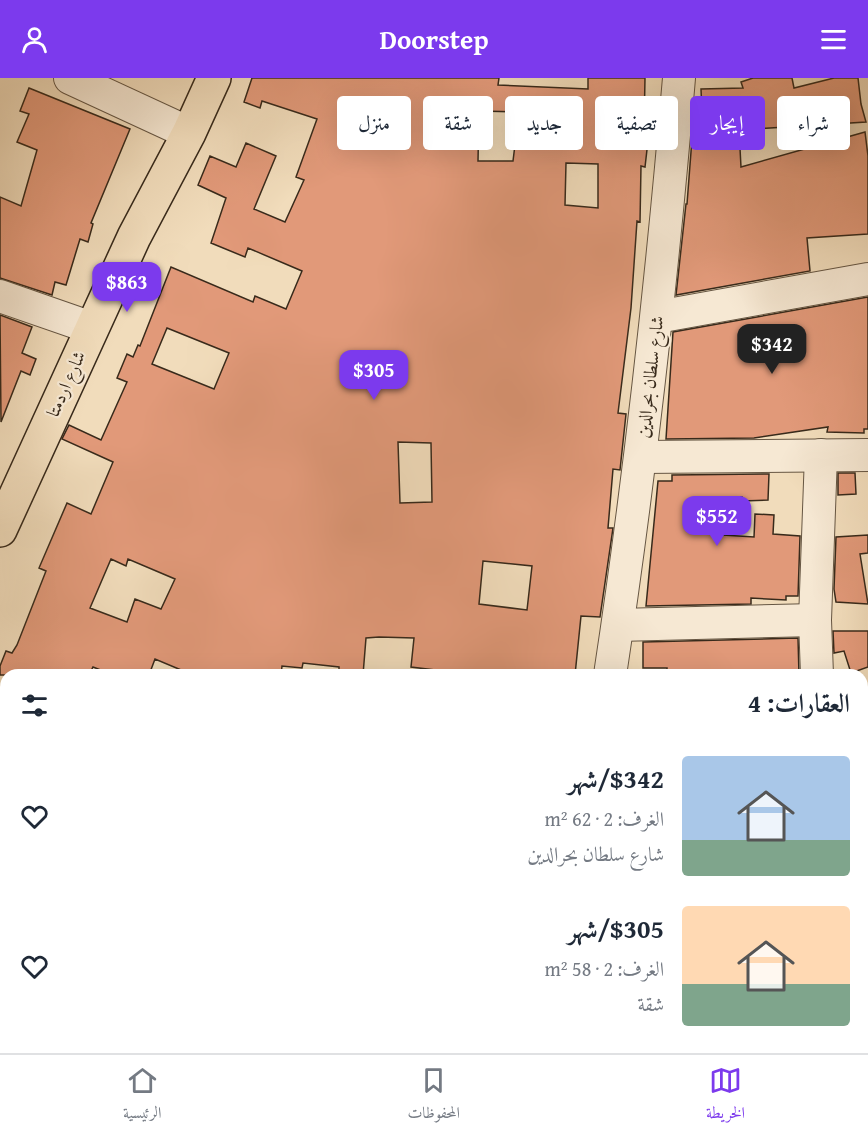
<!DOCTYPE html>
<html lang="ar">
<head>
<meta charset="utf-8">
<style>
  :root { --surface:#fff; --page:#f6f6f7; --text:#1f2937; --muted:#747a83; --line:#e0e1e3; --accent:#7c3aed }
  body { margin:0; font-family:"Gentium Book Plus",Amiri,serif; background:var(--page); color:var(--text); direction:rtl; height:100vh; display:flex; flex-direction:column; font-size:22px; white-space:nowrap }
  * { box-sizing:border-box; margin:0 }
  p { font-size:20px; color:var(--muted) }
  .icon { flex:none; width:33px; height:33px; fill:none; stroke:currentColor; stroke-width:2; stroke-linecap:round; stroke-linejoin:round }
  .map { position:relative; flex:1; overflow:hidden; direction:ltr }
  .sheet { position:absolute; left:0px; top:591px; width:868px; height:384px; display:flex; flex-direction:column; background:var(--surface); border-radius:18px 18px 0 0; box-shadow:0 6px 24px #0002; direction:rtl }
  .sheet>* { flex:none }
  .guide { position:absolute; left:18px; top:18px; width:832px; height:54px; direction:rtl; display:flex; gap:12px }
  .price { position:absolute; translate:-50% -51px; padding:0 14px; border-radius:12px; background:var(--accent); color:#fff; font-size:20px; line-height:39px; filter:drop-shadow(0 2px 3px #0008) }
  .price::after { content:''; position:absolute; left:50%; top:36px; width:18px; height:14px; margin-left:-9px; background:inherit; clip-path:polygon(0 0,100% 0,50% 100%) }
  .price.selected { background:#222; color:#fff }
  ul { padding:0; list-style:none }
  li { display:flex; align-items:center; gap:18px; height:150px; padding:0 18px }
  li span { display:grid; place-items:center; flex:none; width:168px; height:120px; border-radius:6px; color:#555 }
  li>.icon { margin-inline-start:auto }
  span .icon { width:72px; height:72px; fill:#fffc; stroke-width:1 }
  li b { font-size:26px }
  h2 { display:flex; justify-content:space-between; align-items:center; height:72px; padding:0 18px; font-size:26px }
  .tag { padding:0 21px; border-radius:6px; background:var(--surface); box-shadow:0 6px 24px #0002; font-size:21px; line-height:54px }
  .tag.selected { background:var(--accent); color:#fff }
  header { display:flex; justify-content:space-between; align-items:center; height:78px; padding:0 18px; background:var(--accent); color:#fff; font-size:27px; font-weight:700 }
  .menu { display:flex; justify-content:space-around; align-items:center; height:84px; border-top:2px solid var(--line); background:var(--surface); font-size:16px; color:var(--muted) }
  .menu a { display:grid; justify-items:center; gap:3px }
  .menu .selected { color:var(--accent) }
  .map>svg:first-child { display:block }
  .building { fill:#e19979; stroke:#382a1b; stroke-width:1.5; fill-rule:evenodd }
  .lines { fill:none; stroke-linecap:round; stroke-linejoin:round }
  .minor-casing { stroke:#665643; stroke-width:34 }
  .major-casing { stroke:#382a1b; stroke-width:36 }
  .minor { stroke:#f6e8d3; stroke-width:32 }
  .major { stroke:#f1dcbb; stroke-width:33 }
  .labels { text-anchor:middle; stroke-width:4.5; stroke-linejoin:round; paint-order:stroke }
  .street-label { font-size:18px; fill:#382a1b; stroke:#f6e8d3 }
</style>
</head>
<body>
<header><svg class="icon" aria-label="menu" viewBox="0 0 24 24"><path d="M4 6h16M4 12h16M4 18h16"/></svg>Doorstep<svg class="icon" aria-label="person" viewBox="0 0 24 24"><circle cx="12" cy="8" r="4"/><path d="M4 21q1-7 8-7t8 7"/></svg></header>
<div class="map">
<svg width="868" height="975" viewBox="0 0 868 975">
  <rect width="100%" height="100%" fill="#f1dcbb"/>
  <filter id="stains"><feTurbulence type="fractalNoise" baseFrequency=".00333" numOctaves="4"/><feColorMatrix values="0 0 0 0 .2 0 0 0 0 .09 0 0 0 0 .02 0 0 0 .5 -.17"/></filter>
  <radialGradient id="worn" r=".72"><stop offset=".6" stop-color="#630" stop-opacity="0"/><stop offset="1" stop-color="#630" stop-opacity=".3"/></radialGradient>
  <!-- building -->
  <g class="building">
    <path d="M 252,0 L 499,0 L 498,7 L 588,11 L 588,0 L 645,0 L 644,53 L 649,54 L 645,89 L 641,88 L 640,144 L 637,143 L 631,230 L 618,335 L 626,336 L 620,392 L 613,391 L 608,450 L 613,450 L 600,539 L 581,538 L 575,597 L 443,597 L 443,593 L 411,589 L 414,560 L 379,559 L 366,560 L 363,597 L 339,597 L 339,589 L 303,585 L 302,590 L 282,588 L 281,597 L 193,597 L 155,581 L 149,597 L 113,597 L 93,589 L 89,597 L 0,597 L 0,588 L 6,573 L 12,575 L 17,567 L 46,493 L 39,490 L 67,425 L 91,436 L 113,384 L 62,361 L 69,347 L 101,362 L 127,304 L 117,300 L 127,276 L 133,279 L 138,267 L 140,268 L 171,189 L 253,224 L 255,218 L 286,231 L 302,193 L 248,170 L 245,179 L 211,165 L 226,120 L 198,107 L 210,78 L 236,89 L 246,65 L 276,78 L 254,131 L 285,144 L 304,102 L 296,99 L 317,41 L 262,23 L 260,30 L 244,24 ZM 479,33 L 519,34 L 513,83 L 478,83 ZM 566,85 L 598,86 L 598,130 L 565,127 ZM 167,250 L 229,275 L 214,311 L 152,286 ZM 398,364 L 431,365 L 432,424 L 400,425 ZM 111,481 L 126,488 L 128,481 L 175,501 L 161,531 L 135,521 L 127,544 L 90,530 ZM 483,483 L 532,488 L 527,532 L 479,526 Z"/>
    <polygon points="753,0 792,0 794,10 834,0 858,0 861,26 866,44 739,52 741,89 865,54 868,78 868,156 807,160 810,193 676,217 686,126 687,126 694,35 702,34 701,11 743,10 741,4"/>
    <polygon points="29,10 130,51 91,145 93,146 88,164 80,161 66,207 55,204 52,217 0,200 0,119 21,128 37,72 17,64 29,36 20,33"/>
    <polygon points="868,219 868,351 864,351 864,355 827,354 828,349 754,360 666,361 673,254"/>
    <polygon points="0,237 32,249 22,275 36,281 30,297 21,293 1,344"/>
    <polygon points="838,395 855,395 856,416 838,417"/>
    <polygon points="769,396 768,422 742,423 742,419 707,420 707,456 754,459 755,436 774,437 773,456 800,458 798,518 786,518 786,522 751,520 751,526 646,528 658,403 672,403 672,397"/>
    <polygon points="868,457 868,475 860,476 868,526 836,524 834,511 836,459"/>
    <polygon points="833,553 868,553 868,589 851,595 844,573 834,575"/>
    <polygon points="798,560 799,597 740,597 740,594 667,594 667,590 643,590 643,564"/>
  </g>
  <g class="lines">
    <defs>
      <g id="minor">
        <polyline points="70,0 189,55"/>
        <polyline points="0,218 92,250"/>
        <polyline points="657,239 868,201"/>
        <polyline points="641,379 868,377"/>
        <polyline points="618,547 815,542"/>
        <path d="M 610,597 C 640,399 662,200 679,0"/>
        <polyline points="817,597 815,542 821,377"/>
        <polyline points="862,659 868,656"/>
        <polyline points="0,706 6,709"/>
        <polyline points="0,852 6,852"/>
        <polyline points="683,969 742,975"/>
        <polyline points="189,975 189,969"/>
        <polyline points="378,975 379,969"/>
        <polyline points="560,975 560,969"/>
        <polyline points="815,975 815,969"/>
      </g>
      <polyline id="major" points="0,452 134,159 189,55 214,0"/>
    </defs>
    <!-- minor casing -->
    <use href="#minor" class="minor-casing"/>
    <!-- major casing -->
    <use href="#major" class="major-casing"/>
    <!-- minor -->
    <use href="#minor" class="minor"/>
    <!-- major -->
    <use href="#major" class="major"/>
  </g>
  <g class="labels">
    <!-- street labels -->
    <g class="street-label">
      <text transform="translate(650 299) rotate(-83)" y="6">شارع سلطان بحرالدين</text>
      <text transform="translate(66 306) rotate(-66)" y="6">شارع اردمتا</text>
    </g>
  </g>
  <rect width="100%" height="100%" filter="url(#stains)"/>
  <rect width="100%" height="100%" fill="url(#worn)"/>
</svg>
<b class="price" style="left:127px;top:235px">$863</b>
<b class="price selected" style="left:772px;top:297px">$342</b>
<b class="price" style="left:374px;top:323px">$305</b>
<b class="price" style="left:717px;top:469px">$552</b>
<div class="guide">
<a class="tag">شراء</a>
<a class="tag selected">إيجار</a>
<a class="tag">تصفية</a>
<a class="tag">جديد</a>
<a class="tag">شقة</a>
<a class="tag">منزل</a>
</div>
<section class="sheet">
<h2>العقارات: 4<svg class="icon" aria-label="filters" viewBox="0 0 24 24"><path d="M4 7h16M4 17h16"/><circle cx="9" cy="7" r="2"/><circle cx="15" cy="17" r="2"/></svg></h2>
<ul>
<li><span style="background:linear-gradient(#a9c7e8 70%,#7fa58c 0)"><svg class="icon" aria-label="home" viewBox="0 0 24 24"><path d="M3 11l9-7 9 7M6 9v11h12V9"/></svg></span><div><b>$342/شهر</b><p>الغرف: 2 · 62 m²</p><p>شارع سلطان بحرالدين</p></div><svg class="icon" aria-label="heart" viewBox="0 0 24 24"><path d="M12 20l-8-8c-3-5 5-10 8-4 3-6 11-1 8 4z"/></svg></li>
<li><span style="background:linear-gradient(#ffd9b3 65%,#7fa58c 0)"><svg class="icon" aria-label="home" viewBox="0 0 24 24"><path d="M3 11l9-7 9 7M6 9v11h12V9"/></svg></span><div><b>$305/شهر</b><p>الغرف: 2 · 58 m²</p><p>شقة</p></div><svg class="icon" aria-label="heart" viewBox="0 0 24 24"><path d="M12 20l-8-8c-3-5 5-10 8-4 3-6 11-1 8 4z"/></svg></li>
</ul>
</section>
</div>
<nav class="menu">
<a class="selected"><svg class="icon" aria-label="map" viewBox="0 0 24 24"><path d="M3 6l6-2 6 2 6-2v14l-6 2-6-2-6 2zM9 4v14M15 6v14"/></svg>الخريطة</a>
<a><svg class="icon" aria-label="saved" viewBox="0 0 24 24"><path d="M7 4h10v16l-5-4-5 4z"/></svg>المحفوظات</a>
<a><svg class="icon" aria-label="home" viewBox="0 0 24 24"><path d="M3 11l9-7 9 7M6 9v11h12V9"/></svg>الرئيسية</a>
</nav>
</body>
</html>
